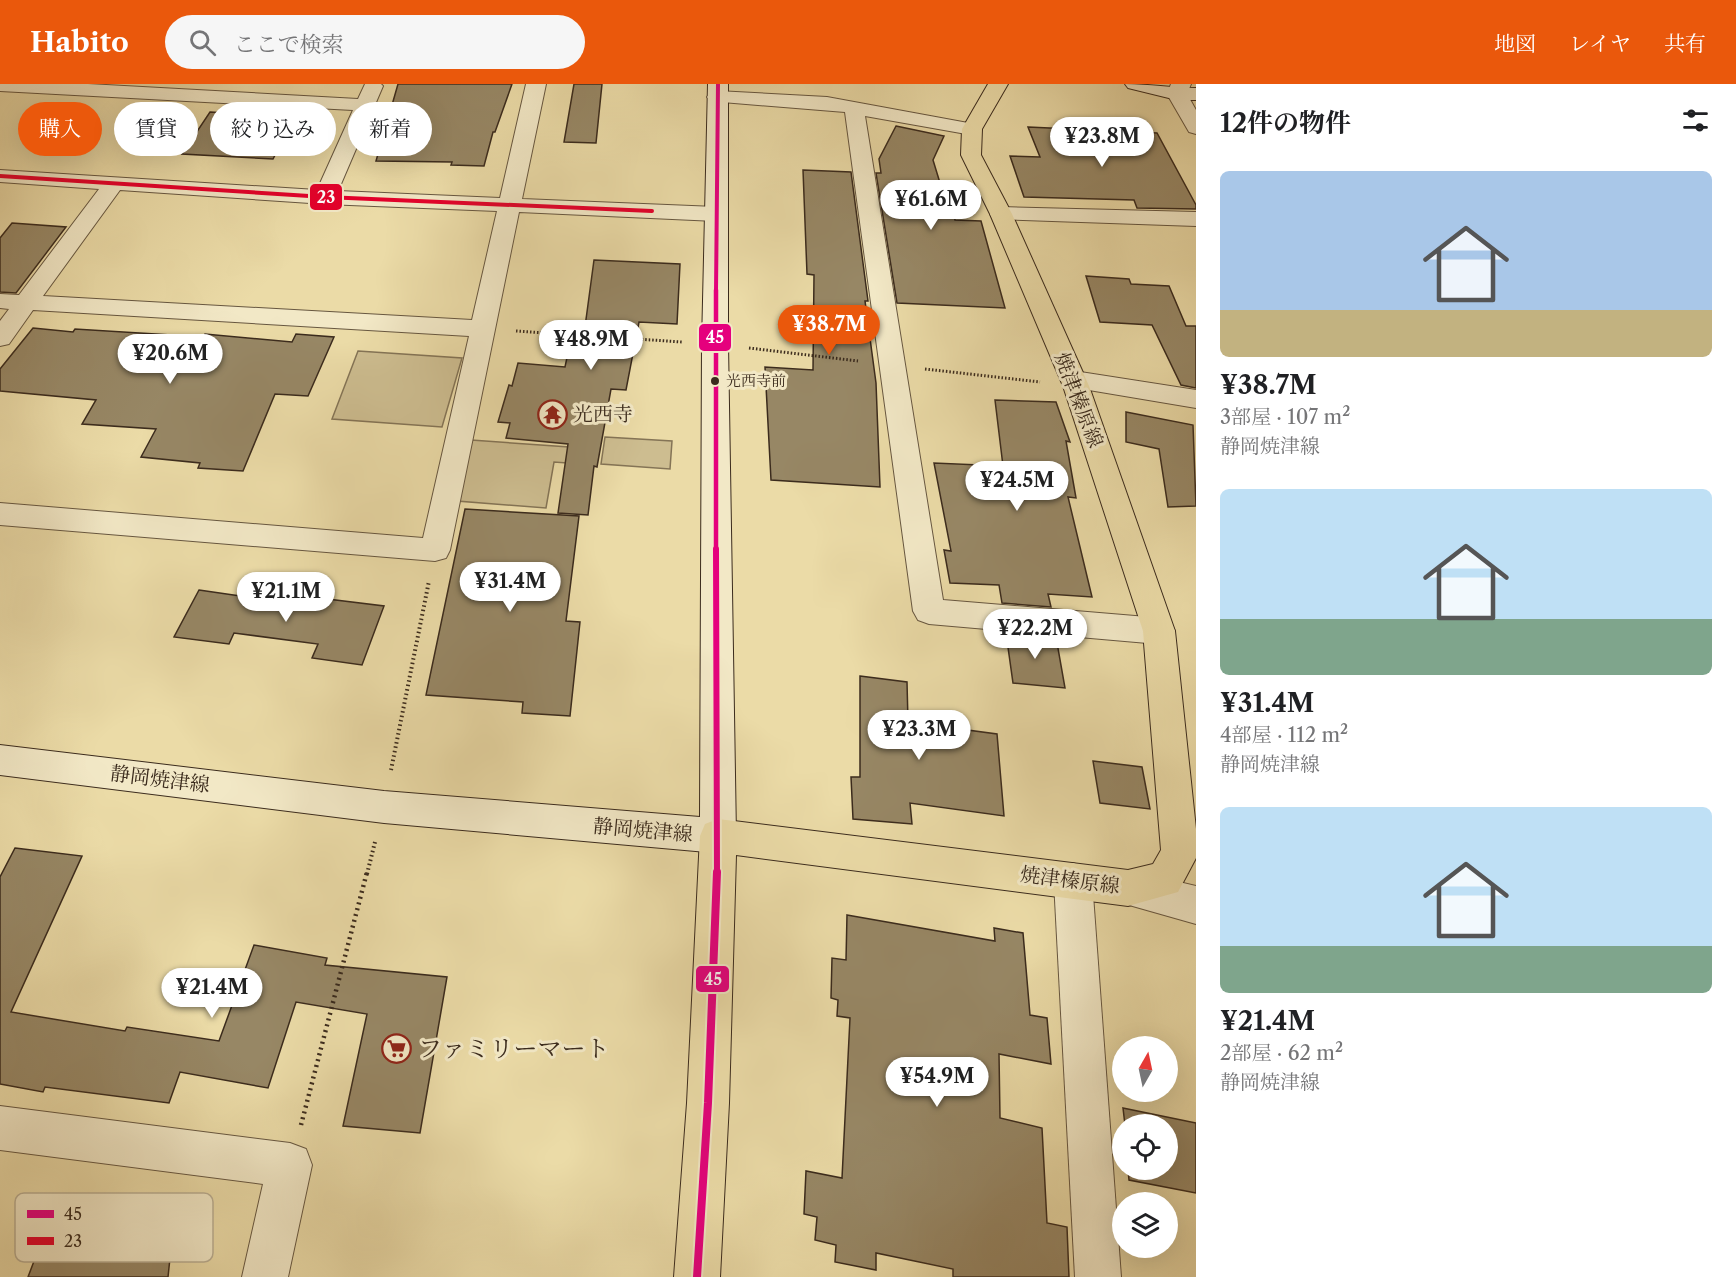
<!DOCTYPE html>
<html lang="ja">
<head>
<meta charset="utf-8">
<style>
  :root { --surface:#fff; --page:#f6f6f6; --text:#202124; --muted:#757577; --accent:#ea580c }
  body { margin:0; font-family:"Libre Caslon Text","Noto Serif JP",serif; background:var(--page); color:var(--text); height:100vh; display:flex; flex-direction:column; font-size:22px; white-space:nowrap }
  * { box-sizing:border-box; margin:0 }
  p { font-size:20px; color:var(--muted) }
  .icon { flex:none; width:33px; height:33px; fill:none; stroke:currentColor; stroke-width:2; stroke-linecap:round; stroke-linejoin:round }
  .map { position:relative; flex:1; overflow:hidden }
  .panel { display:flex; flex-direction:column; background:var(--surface); width:540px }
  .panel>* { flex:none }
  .banner { position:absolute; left:18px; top:18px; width:570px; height:54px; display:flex; gap:12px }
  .needle { width:39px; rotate:9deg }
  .fabs { position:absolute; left:1112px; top:952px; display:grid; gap:12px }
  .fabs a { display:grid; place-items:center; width:66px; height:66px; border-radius:50%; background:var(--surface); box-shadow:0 6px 24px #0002; font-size:30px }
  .price { position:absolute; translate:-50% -51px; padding:0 14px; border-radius:21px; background:#fff; color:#222; font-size:20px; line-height:39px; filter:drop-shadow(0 2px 3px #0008) }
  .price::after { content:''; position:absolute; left:50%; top:36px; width:18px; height:14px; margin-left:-9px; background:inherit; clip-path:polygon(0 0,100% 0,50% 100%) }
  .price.current { background:var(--accent); color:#fff }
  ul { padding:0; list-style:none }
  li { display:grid; align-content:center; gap:12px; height:318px; padding:0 24px }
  li span { display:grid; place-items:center; height:186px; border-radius:9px; color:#555 }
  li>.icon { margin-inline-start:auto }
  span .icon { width:108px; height:108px; fill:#fffc; stroke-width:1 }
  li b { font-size:26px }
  h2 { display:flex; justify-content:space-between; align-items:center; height:72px; padding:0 24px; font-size:26px }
  .chip { padding:0 21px; border-radius:27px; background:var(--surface); box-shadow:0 6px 24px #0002; font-size:21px; line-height:54px }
  .chip.current { background:var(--accent); color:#fff }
  header { display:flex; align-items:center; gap:36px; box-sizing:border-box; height:84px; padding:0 30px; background:var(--accent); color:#fff }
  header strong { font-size:28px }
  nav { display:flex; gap:33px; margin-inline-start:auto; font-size:21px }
  .search { width:420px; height:54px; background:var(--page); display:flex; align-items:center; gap:15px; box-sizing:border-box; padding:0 21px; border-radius:33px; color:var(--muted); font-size:22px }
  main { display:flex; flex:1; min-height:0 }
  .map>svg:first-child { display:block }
  .green { fill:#cdbd90; stroke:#847456; stroke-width:1.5 }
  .building { fill:#978765; stroke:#3b2b1d; stroke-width:1.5 }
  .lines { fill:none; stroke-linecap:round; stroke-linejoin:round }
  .street-casing { stroke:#675740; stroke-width:2 }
  .secondary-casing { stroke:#3b2b1d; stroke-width:2 }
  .primary-casing { stroke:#3b2b1d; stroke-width:2 }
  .path-far2 { stroke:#3b2b1d; stroke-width:3; stroke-dasharray:1.5 2; stroke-linecap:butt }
  .path-far1 { stroke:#3b2b1d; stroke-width:4; stroke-dasharray:1.5 3; stroke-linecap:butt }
  .path { stroke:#3b2b1d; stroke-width:4.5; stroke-dasharray:2 4; stroke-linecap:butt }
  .street { fill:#f2e8c6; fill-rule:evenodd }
  .secondary { fill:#f2e8c6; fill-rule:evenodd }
  .primary { fill:#ebdba7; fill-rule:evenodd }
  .bus-1-far3-casing { stroke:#f2e8c6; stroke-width:7 }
  .bus-1-far2-casing { stroke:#f2e8c6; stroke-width:8 }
  .bus-1-far1-casing { stroke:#f2e8c6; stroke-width:10 }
  .bus-1-casing { stroke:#f2e8c6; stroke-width:12 }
  .bus-2-casing { stroke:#f2e8c6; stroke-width:7 }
  .bus-1-far3 { stroke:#e5007d; stroke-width:4 }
  .bus-1-far2 { stroke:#e5007d; stroke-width:4.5 }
  .bus-1-far1 { stroke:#e5007d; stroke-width:6 }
  .bus-1 { stroke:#e5007d; stroke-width:8 }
  .bus-2 { stroke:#e4002b; stroke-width:4 }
  .bus-dot { fill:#3b2b1d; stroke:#f2e8c6; stroke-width:2 }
  .labels { text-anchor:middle; stroke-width:6; stroke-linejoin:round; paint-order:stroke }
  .far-bus-label { font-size:15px; fill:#3b2b1d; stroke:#f2e8c6; text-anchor:start }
  .street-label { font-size:20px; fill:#3b2b1d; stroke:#f2e8c6 }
  .poi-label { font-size:20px; fill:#3b2b1d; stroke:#f2e8c6; text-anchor:start }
  .near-poi-label { font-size:24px; fill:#3b2b1d; stroke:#f2e8c6; text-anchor:start }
  .key { fill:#f2e8c6; stroke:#bbaf93; stroke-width:1.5 }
  .key-label { font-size:16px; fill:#3b2b1d }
  .line-badge { stroke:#f2e8c6; stroke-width:2 }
  .badge-label { font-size:16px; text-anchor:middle; font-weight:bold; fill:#fff }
</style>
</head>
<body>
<header>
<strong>Habito</strong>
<div class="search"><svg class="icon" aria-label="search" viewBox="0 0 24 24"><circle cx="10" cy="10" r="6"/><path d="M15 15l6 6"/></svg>ここで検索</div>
<nav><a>地図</a><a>レイヤ</a><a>共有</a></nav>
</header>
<main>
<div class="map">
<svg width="1196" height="1193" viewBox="0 0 1196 1193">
  <rect width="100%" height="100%" fill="#ebdba7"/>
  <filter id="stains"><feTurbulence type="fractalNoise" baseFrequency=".00333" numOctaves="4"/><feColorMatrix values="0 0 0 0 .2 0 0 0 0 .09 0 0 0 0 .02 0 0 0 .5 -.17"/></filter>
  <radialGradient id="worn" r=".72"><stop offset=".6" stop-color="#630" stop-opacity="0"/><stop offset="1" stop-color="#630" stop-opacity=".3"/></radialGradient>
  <!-- green -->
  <g class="green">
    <polygon points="358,267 462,274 442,343 332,335"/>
    <polygon points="605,353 672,357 670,385 601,380"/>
    <polygon points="471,356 569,363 567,379 554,378 546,424 457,417"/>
  </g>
  <!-- building -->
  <g class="building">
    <polygon points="398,0 512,0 495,48 493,48 484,82 451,81 452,78 376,77"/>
    <polygon points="574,0 602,0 596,59 564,58"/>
    <polygon points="210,28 295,33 273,75 182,70"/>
    <polygon points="896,42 944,52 933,76 944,112 951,113 955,136 981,137 1005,224 897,219 876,89 881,89 879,75"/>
    <polygon points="1028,43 1157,49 1196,121 1196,125 1137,124 1134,116 1024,113 1010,72 1040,73"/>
    <polygon points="803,86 851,88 868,217 865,217 876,299 880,403 771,396 765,283 813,286 814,191 807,190"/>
    <polygon points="12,139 66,143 16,209 0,208 0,154"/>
    <polygon points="594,176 680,180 677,240 639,238 626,306 611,305 597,383 594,382 588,431 558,429 568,360 506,354 510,339 498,338 509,301 512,302 518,279 565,283 569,264 582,265"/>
    <polygon points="1086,192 1129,195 1131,200 1169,202 1186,242 1196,242 1196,304 1181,301 1152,241 1100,238"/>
    <polygon points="33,244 73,248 75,245 204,253 205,250 292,258 296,250 334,253 308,312 275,310 243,387 198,384 200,379 141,373 156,345 82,340 96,316 0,307 0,285"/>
    <polygon points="995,316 1056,318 1070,358 1066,357 1076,414 1068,413 1092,513 1048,510 1051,523 1002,519 999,501 950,499 944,466 951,467 934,379 1003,382"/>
    <polygon points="1126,328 1193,341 1196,422 1168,423 1159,365 1126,358"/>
    <polygon points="465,425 579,432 566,537 580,538 570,632 522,629 523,618 426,611"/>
    <polygon points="199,506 283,518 287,510 384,522 362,581 312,574 318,560 234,549 229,560 174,553"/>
    <polygon points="1006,549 1056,553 1065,604 1013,599"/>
    <polygon points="860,592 907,598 908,638 997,650 1004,732 910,719 912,740 853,735 851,693 860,693"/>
    <polygon points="1093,677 1142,683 1150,725 1100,719"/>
    <polygon points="15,764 82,772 11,928 125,947 127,943 219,957 254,861 327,874 325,881 447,893 420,1049 343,1042 367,930 296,918 268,1004 180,988 169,1019 45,1003 43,1008 0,1000 0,793"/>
    <polygon points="847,831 995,857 994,844 1023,849 1030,931 1047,934 1051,980 999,970 1000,1034 1042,1044 1047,1139 1067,1143 1069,1193 953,1193 953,1185 876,1169 876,1186 835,1178 836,1161 815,1156 817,1133 804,1130 806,1087 842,1094 850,934 837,932 838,916 831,914 832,874 846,876"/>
    <polygon points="1123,1024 1196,1039 1196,1109 1129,1096 1128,1086 1167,1086 1167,1041 1125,1041"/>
    <polygon points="42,1156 170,1174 168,1193 28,1193"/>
  </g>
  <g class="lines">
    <defs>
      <g id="street">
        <path d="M 0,0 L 88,0 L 358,15 L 365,0 L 381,0 L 383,2 L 338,107 L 500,114 L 526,0 L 546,0 L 522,115 L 716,123 L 724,125 L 727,130 L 724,135 L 716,137 L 519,128 L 450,466 L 446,474 L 435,477 L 0,441 L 0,419 L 423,454 L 469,252 L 33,226 L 9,260 L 0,262 L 0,237 L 9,225 L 0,224 L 0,210 L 19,211 L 99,105 L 0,98 L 0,86 L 317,106 L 353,26 L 0,7 ZM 120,106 L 325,120 L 497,127 L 472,236 L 43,212 Z"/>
        <polygon points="1171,0 1191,0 1187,10 1196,26 1196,50 1189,48 1167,10"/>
        <polygon points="717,7 827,13 979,41 982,45 979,49 972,51 865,32 943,516 1159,534 1170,538 1175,547 1170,556 1159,560 929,540 918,536 913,527 845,28 710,17 707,13 710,9"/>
        <polygon points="1001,123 1196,128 1196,142 993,135 990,130 993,125"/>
        <polygon points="1074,287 1196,306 1196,324 1065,302 1061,296 1065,290"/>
        <polygon points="1073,779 1086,784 1092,797 1121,1193 1075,1193 1054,797 1060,784"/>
        <polygon points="1128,786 1196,802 1196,840 1115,817 1109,804 1115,791"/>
        <polygon points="0,1022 290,1059 306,1065 312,1081 288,1193 242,1193 263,1100 0,1066"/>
      </g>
      <g id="secondary">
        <polygon points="708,0 728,0 728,260 736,752 731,764 718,769 384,739 0,691 0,661 384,707 700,733 702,260"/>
        <path d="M 1125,0 C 1149,0 1172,4 1196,4 L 1196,16 L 1177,16 L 1128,4 Z"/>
      </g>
      <polygon id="primary" points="988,0 1008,0 982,45 981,71 1012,130 1089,302 1175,547 1196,745 1196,774 1178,808 1128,822 736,771 729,1019 720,1193 674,1193 687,1019 700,752 705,740 718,735 1128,786 1153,780 1161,766 1143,547 1063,302 990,130 961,71 962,45"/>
    </defs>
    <!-- street casing -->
    <use href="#street" class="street-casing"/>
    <!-- secondary casing -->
    <use href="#secondary" class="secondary-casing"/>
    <!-- primary casing -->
    <use href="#primary" class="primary-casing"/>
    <!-- path-far2 -->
    <g class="path-far2">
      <polyline points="516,247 682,258"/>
      <polyline points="749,264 858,277"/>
      <polyline points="925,285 1040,298"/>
    </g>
    <!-- path-far1 -->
    <g class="path-far1">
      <polyline points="391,686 429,497"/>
      <polyline points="367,790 375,758"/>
    </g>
    <!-- path -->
    <polyline class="path" points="301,1041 367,788"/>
    <!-- street -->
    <use href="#street" class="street"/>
    <!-- secondary -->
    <use href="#secondary" class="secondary"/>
    <!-- primary -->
    <use href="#primary" class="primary"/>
    <defs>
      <polyline id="bus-1-far3" points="716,208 718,0"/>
      <polyline id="bus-1-far2" points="716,206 716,466"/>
      <polyline id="bus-1-far1" points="716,465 717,790"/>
      <polyline id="bus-1" points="697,1193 708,1019 717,788"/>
      <polyline id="bus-2" points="0,92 325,113 652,127"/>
    </defs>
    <!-- bus-1-far3 casing -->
    <use href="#bus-1-far3" class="bus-1-far3-casing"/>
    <!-- bus-1-far2 casing -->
    <use href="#bus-1-far2" class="bus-1-far2-casing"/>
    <!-- bus-1-far1 casing -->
    <use href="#bus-1-far1" class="bus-1-far1-casing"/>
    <!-- bus-1 casing -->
    <use href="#bus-1" class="bus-1-casing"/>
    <!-- bus-2 casing -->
    <use href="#bus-2" class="bus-2-casing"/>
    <!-- bus-1-far3 -->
    <use href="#bus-1-far3" class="bus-1-far3"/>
    <!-- bus-1-far2 -->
    <use href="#bus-1-far2" class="bus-1-far2"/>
    <!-- bus-1-far1 -->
    <use href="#bus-1-far1" class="bus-1-far1"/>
    <!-- bus-1 -->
    <use href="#bus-1" class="bus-1"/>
    <!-- bus-2 -->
    <use href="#bus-2" class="bus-2"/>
  </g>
  <!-- icons -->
  <defs>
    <symbol id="temple-ring" viewBox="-11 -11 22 22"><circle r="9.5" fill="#f2e8c6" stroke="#8f2418" stroke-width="1.5"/><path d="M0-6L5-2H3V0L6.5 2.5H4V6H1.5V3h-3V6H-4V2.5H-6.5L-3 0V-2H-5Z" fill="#8f2418"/></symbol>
    <symbol id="supermarket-ring" viewBox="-11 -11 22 22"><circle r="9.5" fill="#f2e8c6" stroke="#8f2418" stroke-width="1.5"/><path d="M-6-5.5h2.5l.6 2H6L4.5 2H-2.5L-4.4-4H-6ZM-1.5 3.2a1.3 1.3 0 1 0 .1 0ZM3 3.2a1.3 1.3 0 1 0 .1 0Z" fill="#8f2418"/></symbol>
  </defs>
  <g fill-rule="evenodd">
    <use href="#temple-ring" x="536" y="314" width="33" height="33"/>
    <use href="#supermarket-ring" x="380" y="948" width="33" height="33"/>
  </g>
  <!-- markers -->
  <circle class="bus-dot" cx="715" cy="297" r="5"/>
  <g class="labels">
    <!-- far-bus labels -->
    <g class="far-bus-label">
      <text x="726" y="302">光西寺前</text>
    </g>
    <!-- street labels -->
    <g class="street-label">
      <text transform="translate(1079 316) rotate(69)" y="7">焼津榛原線</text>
      <text transform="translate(160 695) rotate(7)" y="7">静岡焼津線</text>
      <text transform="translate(643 746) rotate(5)" y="7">静岡焼津線</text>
      <text transform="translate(1070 796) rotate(7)" y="7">焼津榛原線</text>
    </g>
    <!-- poi labels -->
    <g class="poi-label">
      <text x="573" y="337">光西寺</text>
    </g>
    <!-- near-poi labels -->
    <g class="near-poi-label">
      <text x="418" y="973">ファミリーマート</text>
    </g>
  </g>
  <!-- legend -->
  <rect x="15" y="1109" width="198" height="69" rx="9" class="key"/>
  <rect x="27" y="1126" width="27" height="8" fill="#e5007d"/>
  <rect x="27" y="1153" width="27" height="8" fill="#e4002b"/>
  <g class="key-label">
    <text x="64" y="1136">45</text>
    <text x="64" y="1163">23</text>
  </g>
  <g class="line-badge">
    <rect x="309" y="99" width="34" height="28" rx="6" fill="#e4002b"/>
    <rect x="698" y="239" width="34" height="29" rx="6" fill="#e5007d"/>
    <rect x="695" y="881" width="35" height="28" rx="6" fill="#e5007d"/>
  </g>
  <g class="badge-label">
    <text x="326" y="119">23</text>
    <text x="715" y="259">45</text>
    <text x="713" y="901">45</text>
  </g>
  <rect width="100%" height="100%" filter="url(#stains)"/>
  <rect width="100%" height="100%" fill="url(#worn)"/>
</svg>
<div class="fabs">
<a><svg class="needle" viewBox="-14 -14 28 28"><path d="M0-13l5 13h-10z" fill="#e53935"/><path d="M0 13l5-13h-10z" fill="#757577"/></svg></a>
<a><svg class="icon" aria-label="locate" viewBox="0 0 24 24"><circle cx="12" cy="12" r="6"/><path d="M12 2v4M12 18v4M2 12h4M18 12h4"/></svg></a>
<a><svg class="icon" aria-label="layers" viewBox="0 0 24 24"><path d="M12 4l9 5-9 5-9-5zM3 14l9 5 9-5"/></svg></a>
</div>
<b class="price" style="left:1102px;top:84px">¥23.8M</b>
<b class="price" style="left:931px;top:147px">¥61.6M</b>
<b class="price current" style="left:829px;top:272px">¥38.7M</b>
<b class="price" style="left:591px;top:287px">¥48.9M</b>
<b class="price" style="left:170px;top:301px">¥20.6M</b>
<b class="price" style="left:1017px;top:428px">¥24.5M</b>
<b class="price" style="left:510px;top:529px">¥31.4M</b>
<b class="price" style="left:286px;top:539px">¥21.1M</b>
<b class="price" style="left:1035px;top:576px">¥22.2M</b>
<b class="price" style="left:919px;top:677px">¥23.3M</b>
<b class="price" style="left:212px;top:935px">¥21.4M</b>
<b class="price" style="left:937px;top:1024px">¥54.9M</b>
<div class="banner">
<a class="chip current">購入</a>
<a class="chip">賃貸</a>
<a class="chip">絞り込み</a>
<a class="chip">新着</a>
</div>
</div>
<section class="panel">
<h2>12件の物件<svg class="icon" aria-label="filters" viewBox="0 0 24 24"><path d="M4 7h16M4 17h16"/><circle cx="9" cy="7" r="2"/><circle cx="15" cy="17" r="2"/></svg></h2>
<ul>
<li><span style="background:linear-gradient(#a9c7e8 75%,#c2b280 0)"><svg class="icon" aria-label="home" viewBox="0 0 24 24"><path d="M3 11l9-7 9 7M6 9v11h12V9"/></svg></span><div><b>¥38.7M</b><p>3部屋 · 107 m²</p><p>静岡焼津線</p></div></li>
<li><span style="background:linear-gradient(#bfe0f5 70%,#7fa58c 0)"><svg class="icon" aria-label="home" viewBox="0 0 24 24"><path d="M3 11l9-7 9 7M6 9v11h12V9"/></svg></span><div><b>¥31.4M</b><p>4部屋 · 112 m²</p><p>静岡焼津線</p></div></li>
<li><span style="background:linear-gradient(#bfe0f5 75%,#7fa58c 0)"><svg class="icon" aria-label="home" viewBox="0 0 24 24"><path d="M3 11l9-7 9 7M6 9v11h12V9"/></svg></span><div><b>¥21.4M</b><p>2部屋 · 62 m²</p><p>静岡焼津線</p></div></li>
</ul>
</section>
</main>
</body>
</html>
